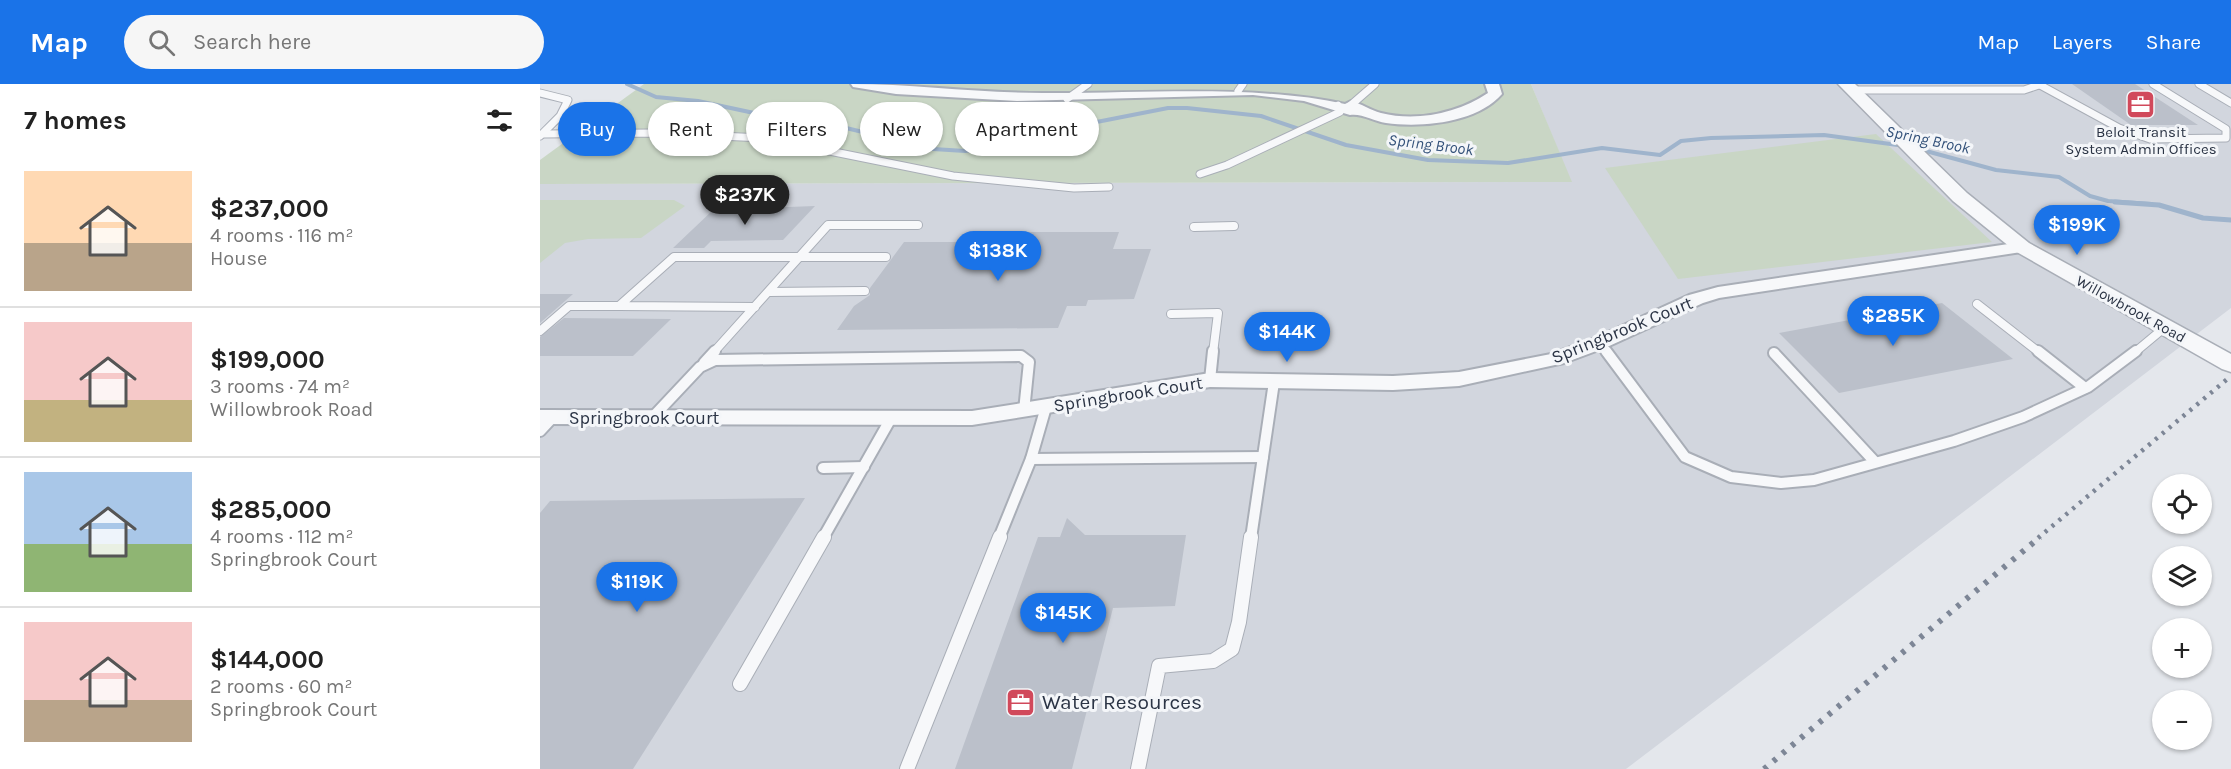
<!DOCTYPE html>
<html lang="en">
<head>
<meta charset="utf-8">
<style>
  :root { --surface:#fff; --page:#f6f6f6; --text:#222; --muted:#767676; --line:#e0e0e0; --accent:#1a73e8 }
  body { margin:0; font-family:Karla,sans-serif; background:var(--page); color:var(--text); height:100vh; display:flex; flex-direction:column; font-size:22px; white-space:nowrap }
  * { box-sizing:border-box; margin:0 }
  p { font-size:20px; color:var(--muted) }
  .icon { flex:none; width:33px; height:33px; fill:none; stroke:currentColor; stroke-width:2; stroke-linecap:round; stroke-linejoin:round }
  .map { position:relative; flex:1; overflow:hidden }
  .side { display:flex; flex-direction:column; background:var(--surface); width:540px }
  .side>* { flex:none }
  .banner { position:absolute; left:18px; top:18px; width:570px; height:54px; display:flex; gap:12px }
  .fabs { position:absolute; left:1612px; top:390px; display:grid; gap:12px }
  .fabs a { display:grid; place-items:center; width:60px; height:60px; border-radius:50%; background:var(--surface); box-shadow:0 2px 4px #0004; font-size:30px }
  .price { position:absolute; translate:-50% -51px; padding:0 14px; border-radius:21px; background:var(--accent); color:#fff; font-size:20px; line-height:39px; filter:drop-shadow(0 2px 3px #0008) }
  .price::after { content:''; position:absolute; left:50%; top:36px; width:18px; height:14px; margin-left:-9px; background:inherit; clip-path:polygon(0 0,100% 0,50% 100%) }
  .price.on { background:#222; color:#fff }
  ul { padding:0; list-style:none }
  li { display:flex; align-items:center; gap:18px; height:150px; padding:0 24px }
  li+li { border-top:2px solid var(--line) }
  li span { display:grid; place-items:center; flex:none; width:168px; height:120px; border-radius:0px; color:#555 }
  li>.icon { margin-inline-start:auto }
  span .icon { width:72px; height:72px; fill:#fffc; stroke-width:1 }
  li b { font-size:26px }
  h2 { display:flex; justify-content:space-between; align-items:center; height:72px; padding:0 24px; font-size:26px }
  .pill { padding:0 21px; border-radius:27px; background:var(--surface); box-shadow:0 2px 4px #0004; font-size:21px; line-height:54px }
  .pill.on { background:var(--accent); color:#fff }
  header { display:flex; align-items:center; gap:36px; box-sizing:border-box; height:84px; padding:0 30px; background:var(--accent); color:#fff }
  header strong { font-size:28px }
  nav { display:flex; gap:33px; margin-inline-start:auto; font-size:21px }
  .search { width:420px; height:54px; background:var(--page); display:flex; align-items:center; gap:15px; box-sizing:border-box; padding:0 21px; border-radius:33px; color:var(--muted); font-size:22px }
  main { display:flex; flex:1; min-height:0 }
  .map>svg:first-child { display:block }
  .built { fill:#d2d6de }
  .green { fill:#c9d6c5 }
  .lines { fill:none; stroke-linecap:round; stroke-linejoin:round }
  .stream-far1 { stroke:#9fb4cc; stroke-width:4 }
  .stream { stroke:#9fb4cc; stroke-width:5 }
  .building { fill:#bbc0ca }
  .service-far3-casing { stroke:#a9aeb7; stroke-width:9 }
  .service-far2-casing { stroke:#a9aeb7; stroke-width:10 }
  .service-far1-casing { stroke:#a9aeb7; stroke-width:14 }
  .service-casing { stroke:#a9aeb7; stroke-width:16 }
  .minor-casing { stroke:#a9aeb7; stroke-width:4 }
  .tertiary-casing { stroke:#a9aeb7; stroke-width:3 }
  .service-far3 { stroke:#f7f8fa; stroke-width:7 }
  .service-far2 { stroke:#f7f8fa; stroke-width:8 }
  .service-far1 { stroke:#f7f8fa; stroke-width:10 }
  .service { stroke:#f7f8fa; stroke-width:14 }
  .minor { fill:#f7f8fa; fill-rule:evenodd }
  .tertiary { fill:#f7f8fa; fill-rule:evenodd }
  .rail-far1 { stroke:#7d8696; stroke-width:4.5; stroke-dasharray:3 6; stroke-linecap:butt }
  .rail { stroke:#7d8696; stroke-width:6; stroke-dasharray:4 8; stroke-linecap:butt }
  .labels { text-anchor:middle; stroke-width:6; stroke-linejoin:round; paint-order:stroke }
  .far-poi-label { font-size:15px; fill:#2b3445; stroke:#f4f6f9 }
  .far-street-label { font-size:15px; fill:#2b3445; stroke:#f4f6f9 }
  .far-water-label { font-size:16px; font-style:italic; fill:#34527a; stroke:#f4f6f9 }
  .street-label { font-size:18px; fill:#2b3445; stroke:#f4f6f9 }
  .near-poi-label { font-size:21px; fill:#2b3445; stroke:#f4f6f9; text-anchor:start }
</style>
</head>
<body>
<header>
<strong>Map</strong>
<div class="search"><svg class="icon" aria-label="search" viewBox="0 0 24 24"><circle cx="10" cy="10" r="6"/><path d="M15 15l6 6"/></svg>Search here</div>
<nav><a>Map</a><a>Layers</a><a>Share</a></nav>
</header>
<main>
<section class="side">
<h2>7 homes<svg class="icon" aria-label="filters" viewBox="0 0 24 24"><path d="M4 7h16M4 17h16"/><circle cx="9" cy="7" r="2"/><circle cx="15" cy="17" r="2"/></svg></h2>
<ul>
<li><span style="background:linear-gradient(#ffd9b3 60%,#b9a48a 0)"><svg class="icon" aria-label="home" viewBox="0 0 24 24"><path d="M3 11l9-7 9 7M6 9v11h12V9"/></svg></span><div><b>$237,000</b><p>4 rooms · 116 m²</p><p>House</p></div></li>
<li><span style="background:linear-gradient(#f6c9c9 65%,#c2b280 0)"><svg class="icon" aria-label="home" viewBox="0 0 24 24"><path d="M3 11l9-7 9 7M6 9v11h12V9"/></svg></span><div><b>$199,000</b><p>3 rooms · 74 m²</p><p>Willowbrook Road</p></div></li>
<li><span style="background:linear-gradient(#a9c7e8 60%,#8fb573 0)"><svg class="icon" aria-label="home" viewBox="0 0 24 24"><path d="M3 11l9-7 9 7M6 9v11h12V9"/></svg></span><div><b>$285,000</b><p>4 rooms · 112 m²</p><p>Springbrook Court</p></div></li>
<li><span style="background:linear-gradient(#f6c9c9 65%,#b9a48a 0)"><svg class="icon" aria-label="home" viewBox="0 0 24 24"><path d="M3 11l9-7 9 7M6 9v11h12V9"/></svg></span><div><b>$144,000</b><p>2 rooms · 60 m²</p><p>Springbrook Court</p></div></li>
</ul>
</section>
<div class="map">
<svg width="1691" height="685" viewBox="0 0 1691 685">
  <rect width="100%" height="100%" fill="#e4e7ec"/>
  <!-- built -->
  <polygon class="built" points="991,0 1691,0 1691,224 1086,685 0,685 0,100 1031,98"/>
  <!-- green -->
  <g class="green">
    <polygon points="104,0 991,0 1032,98 0,100 0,76"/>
    <polygon points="1336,50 1452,158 1138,195 1065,84"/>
    <polygon points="0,116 134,116 145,122 101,154 48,155 25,159 0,179"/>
  </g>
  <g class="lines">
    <!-- stream-far1 -->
    <g class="stream-far1">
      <polyline points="87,0 116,13 158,17 256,38 302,43 393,65 425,67 472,61 505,53 526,44 628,24 647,24 721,32 806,61 888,76 968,79 1062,64 1120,71 1141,57 1171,54 1284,51 1365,62"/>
      <polyline points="1375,64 1456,86 1519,93 1550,112 1568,117 1611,120"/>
    </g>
    <!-- stream -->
    <polyline class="stream" points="1575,118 1619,121 1663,134 1691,136"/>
  </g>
  <!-- building -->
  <g class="building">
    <polygon points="1532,0 1595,0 1658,41 1591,41"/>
    <polygon points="275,122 243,156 171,157 164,164 133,164 173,126"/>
    <polygon points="456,148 579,148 573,165 611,165 594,215 548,216 546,222 527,222 518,244 297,246 314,222 330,211 330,204 364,158 439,158 445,149"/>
    <polygon points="0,210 33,210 0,239"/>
    <polygon points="1402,219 1473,275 1299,309 1239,249"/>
    <polygon points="24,234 131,235 93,272 0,272 0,253"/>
    <polygon points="265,414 93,685 0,685 0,429 10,417"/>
    <polygon points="527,434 545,451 646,451 635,522 573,524 532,685 415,685 498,453 520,453"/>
  </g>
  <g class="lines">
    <defs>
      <g id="service-far3">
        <polyline points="1659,0 1691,19"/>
        <polyline points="1500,1 1579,44 1610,55 1686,54 1686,45 1613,0"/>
        <polyline points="1312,6 1484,6 1502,0"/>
        <polyline points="698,7 703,0"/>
        <polyline points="0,9 28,16 20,32 0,52"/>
        <polyline points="527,15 548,0"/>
        <polyline points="811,21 835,0"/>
        <polyline points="4,50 110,49 225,54 413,92 534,104 569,103"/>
        <polyline points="660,90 687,81 800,28 798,21"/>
      </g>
      <g id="service-far2">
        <polyline points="654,143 694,142"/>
        <polyline points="229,208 325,207"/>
        <polyline points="1437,220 1500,269"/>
        <polyline points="215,223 79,222 134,173 346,173"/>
        <polyline points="631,230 678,229 673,269"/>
        <polyline points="0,247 29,222 79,222"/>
        <polyline points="1060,259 1067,269"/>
        <polyline points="173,269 288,141 378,141"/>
        <polyline points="1594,269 1624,244"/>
      </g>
      <g id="service-far1">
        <polyline points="1066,267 1145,373 1191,393 1241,399 1274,396 1414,357 1483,333 1548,303 1596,267"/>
        <polyline points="1498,267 1545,304"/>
        <polyline points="1234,269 1335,378"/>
        <polyline points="164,279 175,267"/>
        <polyline points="670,296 673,267"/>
        <polyline points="112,334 160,283 175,276 481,272 489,278 484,327"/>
        <polyline points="0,347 13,333"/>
        <polyline points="491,375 723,373"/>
        <polyline points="283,384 324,383"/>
        <polyline points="283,454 350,336"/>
        <polyline points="459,454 491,375 506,323"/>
        <polyline points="711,454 734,298"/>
      </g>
      <g id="service">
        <polyline points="200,600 284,453"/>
        <polyline points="367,685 460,453"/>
        <polyline points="598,685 619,582 673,577 692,565 699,538 711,453"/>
      </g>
      <g id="minor">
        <path d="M 311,0 C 375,0 438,9 502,9 C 597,10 716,0 805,20 L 811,17 C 822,20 830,26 841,29 C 877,38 918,29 948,9 L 945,0 L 959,0 L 962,10 C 937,39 881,44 846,39 C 834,37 821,29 810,31 L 764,17 L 713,11 L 477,17 L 356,10 L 313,3 Z"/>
        <polygon points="1482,158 1488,159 1491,163 1488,167 1179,214 1163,219 1067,263 1024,279 919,302 853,306 670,303 432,341 0,340 0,326 432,327 670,289 853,292 919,288 1011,270 1053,255 1149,211 1178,203"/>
      </g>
      <polygon id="tertiary" points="1298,0 1315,0 1427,109 1489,159 1691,270 1691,288 1682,285 1475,167 1413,117"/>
    </defs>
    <!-- service-far3 casing -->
    <use href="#service-far3" class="service-far3-casing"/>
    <!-- service-far2 casing -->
    <use href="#service-far2" class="service-far2-casing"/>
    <!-- service-far1 casing -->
    <use href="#service-far1" class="service-far1-casing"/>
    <!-- service casing -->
    <use href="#service" class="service-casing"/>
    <!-- minor casing -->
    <use href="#minor" class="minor-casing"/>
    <!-- tertiary casing -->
    <use href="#tertiary" class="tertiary-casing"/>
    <!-- service-far3 -->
    <use href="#service-far3" class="service-far3"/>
    <!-- service-far2 -->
    <use href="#service-far2" class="service-far2"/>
    <!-- service-far1 -->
    <use href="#service-far1" class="service-far1"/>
    <!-- service -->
    <use href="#service" class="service"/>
    <!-- minor -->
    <use href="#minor" class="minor"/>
    <!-- tertiary -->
    <use href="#tertiary" class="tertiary"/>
    <!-- rail-far1 -->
    <polyline class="rail-far1" points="1498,454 1691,292"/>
    <!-- rail -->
    <polyline class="rail" points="1224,685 1500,453"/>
  </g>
  <!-- icons -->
  <defs>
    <symbol id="office-square" viewBox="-11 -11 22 22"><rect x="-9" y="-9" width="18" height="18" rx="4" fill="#d1495b" stroke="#f4f6f9"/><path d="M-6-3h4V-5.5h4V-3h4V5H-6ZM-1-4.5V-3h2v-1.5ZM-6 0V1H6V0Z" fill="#fff"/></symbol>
  </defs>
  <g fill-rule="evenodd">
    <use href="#office-square" x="1584" y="4" width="33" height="33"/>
    <use href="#office-square" x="464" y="602" width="33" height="33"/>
  </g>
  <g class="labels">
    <!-- far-poi labels -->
    <g class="far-poi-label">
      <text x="1601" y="53">Beloit Transit<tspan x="1601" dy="17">System Admin Offices</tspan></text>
    </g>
    <!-- far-street labels -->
    <g class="far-street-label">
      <text transform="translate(1591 225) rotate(29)" y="5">Willowbrook Road</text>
    </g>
    <!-- far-water labels -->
    <g class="far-water-label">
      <text transform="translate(1388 55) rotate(12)" y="6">Spring Brook</text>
      <text transform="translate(891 60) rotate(7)" y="6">Spring Brook</text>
    </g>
    <!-- street labels -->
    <g class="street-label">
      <text transform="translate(1082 246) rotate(-22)" y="6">Springbrook Court</text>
      <text transform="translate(588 310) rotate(-9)" y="6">Springbrook Court</text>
      <text x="104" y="340">Springbrook Court</text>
    </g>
    <!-- near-poi labels -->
    <g class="near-poi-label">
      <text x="502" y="625">Water Resources</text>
    </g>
  </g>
</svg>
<div class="fabs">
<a><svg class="icon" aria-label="locate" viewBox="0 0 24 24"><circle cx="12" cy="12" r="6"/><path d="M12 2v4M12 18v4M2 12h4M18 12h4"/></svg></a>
<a><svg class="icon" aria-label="layers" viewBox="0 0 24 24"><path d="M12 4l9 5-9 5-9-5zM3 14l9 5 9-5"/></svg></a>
<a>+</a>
<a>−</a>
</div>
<b class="price on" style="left:205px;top:142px">$237K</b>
<b class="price" style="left:1537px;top:172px">$199K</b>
<b class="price" style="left:458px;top:198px">$138K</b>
<b class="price" style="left:1353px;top:263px">$285K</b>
<b class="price" style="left:747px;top:279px">$144K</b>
<b class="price" style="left:97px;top:529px">$119K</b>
<b class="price" style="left:523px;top:560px">$145K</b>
<div class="banner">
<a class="pill on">Buy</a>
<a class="pill">Rent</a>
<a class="pill">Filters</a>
<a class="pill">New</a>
<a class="pill">Apartment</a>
</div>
</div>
</main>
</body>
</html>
